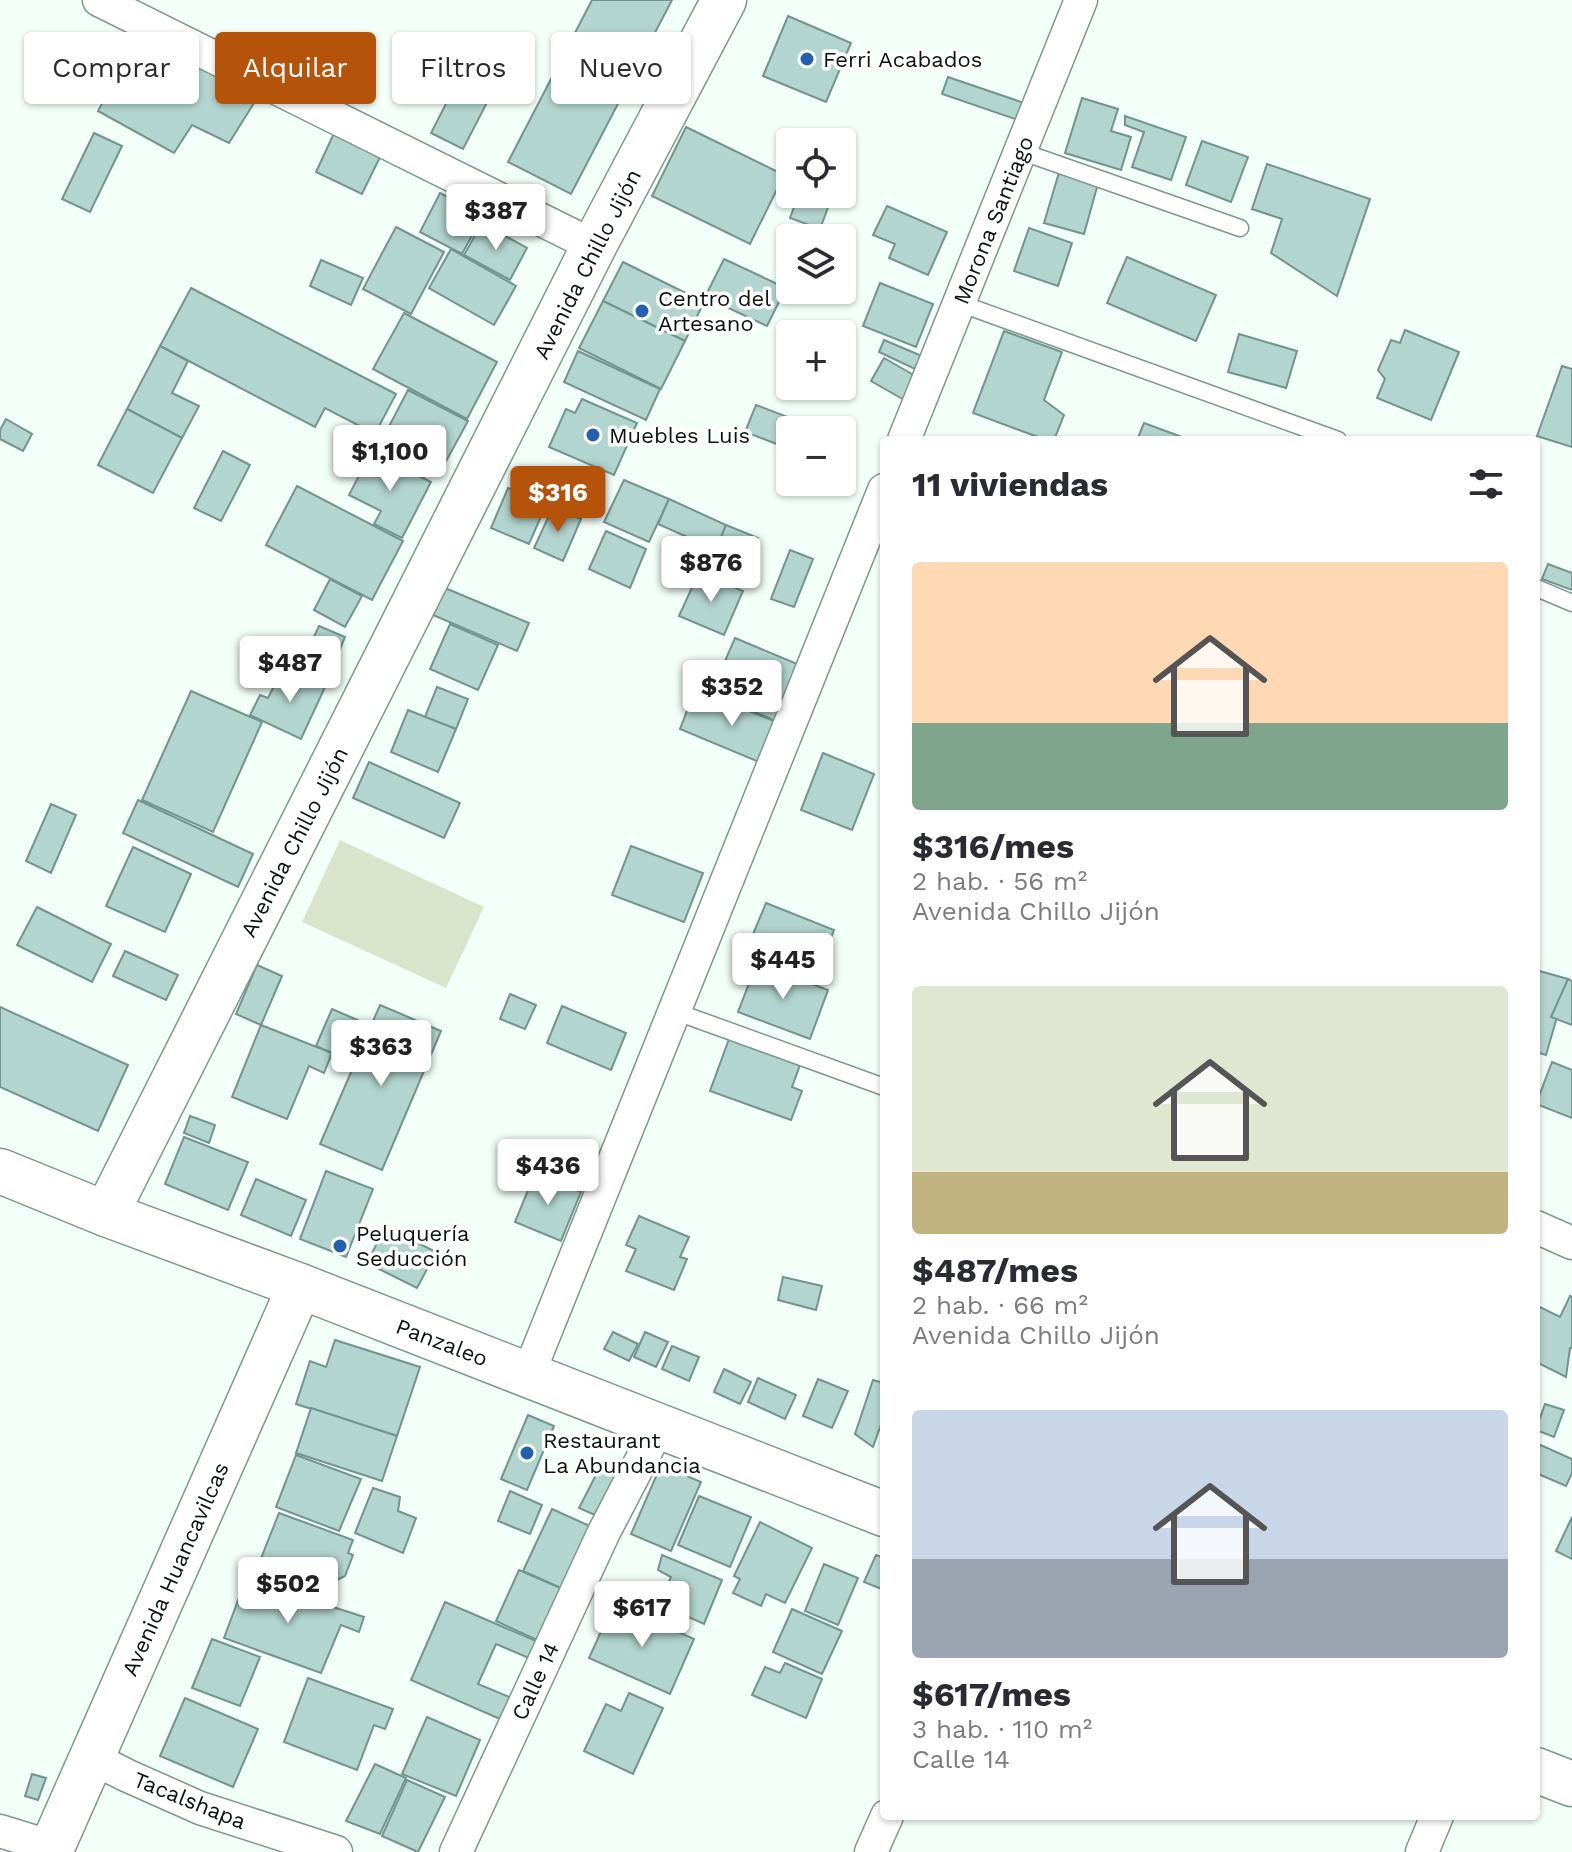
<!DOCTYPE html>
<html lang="es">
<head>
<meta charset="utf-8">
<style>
  :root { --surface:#fff; --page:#f7f7f7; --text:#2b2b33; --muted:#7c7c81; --accent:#b45309 }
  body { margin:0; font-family:"Work Sans",sans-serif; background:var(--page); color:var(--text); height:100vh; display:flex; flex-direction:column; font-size:30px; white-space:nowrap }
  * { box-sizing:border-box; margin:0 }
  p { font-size:26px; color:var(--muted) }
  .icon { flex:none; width:44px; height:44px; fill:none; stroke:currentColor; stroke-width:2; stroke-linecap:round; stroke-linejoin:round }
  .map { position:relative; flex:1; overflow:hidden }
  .sheet { position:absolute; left:880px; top:436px; width:660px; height:1384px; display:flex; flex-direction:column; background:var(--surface); border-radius:8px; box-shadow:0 2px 6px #0004 }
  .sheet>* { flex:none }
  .guide { position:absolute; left:24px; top:32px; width:736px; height:72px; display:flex; gap:16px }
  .tools { position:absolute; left:776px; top:128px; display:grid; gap:16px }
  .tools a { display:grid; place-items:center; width:80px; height:80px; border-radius:8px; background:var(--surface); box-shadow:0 2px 6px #0004; font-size:40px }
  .price { position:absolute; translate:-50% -68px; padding:0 18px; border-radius:8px; background:#fff; color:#222; font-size:26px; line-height:52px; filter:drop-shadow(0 2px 4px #0008) }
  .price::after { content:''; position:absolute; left:50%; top:48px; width:24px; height:18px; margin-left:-12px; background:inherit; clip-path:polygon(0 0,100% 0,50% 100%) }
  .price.active { background:var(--accent); color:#fff }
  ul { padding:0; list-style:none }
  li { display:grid; align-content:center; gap:16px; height:424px; padding:0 32px }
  li span { display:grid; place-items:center; height:248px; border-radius:8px; color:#555 }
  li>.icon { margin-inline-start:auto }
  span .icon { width:144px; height:144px; fill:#fffc; stroke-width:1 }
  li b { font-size:34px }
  h2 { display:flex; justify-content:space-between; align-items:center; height:96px; padding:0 32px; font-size:34px }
  .chip { padding:0 28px; border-radius:8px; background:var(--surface); box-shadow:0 2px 6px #0004; font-size:28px; line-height:72px }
  .chip.active { background:var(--accent); color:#fff }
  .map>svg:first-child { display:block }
  .green { fill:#d9e5cb }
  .building { fill:#b3d5cf; stroke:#73948e; stroke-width:2 }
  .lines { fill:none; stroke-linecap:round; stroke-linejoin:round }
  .lane-casing { stroke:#7d998b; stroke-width:19 }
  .street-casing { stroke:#7d998b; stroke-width:35 }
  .secondary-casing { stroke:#7d998b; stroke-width:47 }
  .lane { stroke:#fff; stroke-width:16 }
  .street { stroke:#fff; stroke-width:32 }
  .secondary { stroke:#fff; stroke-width:44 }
  .poi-dot { fill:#2260b2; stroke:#fff; stroke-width:3 }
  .labels { text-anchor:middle; stroke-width:7; stroke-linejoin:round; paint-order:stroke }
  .poi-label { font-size:22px; fill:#08130e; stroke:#fff; text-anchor:start }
  .street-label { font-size:22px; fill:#08130e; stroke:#fff }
</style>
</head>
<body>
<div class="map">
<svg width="1572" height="1852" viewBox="0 0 1572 1852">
  <rect width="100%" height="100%" fill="#f3fff9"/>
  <!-- green -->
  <polygon class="green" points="340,840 484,907 446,988 302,922"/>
  <!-- building -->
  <g class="building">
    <polygon points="592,0 672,0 571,194 508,162"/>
    <polygon points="788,16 851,43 826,102 763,76"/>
    <polygon points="137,38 259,95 229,143 192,125 174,153 98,111"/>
    <polygon points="479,39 511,56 463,149 431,133"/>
    <polygon points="948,77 1027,104 1021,121 942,94"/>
    <polygon points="1082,98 1118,109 1111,131 1131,137 1121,170 1065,153"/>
    <polygon points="1125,116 1186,137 1171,180 1132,167 1144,132 1125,125"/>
    <polygon points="686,127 784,175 750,244 652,196"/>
    <polygon points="335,131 382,153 362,194 316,172"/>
    <polygon points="94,133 122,146 90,212 62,199"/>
    <polygon points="1202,141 1248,157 1231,202 1186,185"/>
    <polygon points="1267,164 1370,199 1337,296 1271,253 1282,219 1252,209"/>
    <polygon points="1060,169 1099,180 1084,234 1044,223"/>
    <polygon points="440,193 483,215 462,254 420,232"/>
    <polygon points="799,194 833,194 820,229 790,218"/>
    <polygon points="887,206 947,232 928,275 889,258 895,244 873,235"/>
    <polygon points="482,223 527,248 510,280 464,255"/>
    <polygon points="396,227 444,252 411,314 363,289"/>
    <polygon points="1029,228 1072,243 1058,286 1014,271"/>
    <polygon points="451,249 516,286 494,325 429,288"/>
    <polygon points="1127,257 1216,295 1196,341 1107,303"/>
    <polygon points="724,259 786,288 767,326 705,297"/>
    <polygon points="321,260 363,278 351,305 310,286"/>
    <polygon points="623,262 704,302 685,341 603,301"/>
    <polygon points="880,283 933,304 916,347 863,326"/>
    <polygon points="191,288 396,394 375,434 325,408 315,427 160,346"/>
    <polygon points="603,301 685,341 661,389 579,348"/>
    <polygon points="404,313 497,362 467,419 373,369"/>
    <polygon points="1405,330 1459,352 1431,420 1377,398 1385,379 1378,370 1391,340 1400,343"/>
    <polygon points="1004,331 1062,352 1044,400 1064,415 1054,440 1046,440 973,413"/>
    <polygon points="1239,334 1297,351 1286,388 1228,372"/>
    <polygon points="884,340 922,356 915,369 879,352"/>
    <polygon points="160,346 188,361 172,393 199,406 182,438 127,409"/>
    <polygon points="578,351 660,389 646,420 564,382"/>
    <polygon points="884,358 919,378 906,401 871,381"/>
    <polygon points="1562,366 1572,369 1572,447 1537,436"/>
    <polygon points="408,390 468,421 444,465 385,434"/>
    <polygon points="582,399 637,423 614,475 549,447 566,409 575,413"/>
    <polygon points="756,405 811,426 809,430 790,430 790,449 745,432"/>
    <polygon points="127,409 182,438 153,493 98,465"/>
    <polygon points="6,419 32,434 23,451 0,439 0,430"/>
    <polygon points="1144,423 1190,440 1137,440"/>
    <polygon points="223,451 250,465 221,521 194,508"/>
    <polygon points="371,452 431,482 402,538 374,524 381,511 349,495"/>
    <polygon points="624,480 669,499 649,542 604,522"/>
    <polygon points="297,486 403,541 372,600 266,545"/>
    <polygon points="508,488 546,505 529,544 491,528"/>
    <polygon points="669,499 726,525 716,550 658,524"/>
    <polygon points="553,507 581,519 563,561 534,548"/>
    <polygon points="726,525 758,538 747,564 716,550"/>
    <polygon points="606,531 646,549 630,588 589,569"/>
    <polygon points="790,550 813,559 794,607 771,599"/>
    <polygon points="1548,564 1572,573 1572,590 1542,579"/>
    <polygon points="699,572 743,591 724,635 679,616"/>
    <polygon points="330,579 362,596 345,627 314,610"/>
    <polygon points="445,588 529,623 517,651 433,615"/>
    <polygon points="450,624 498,645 478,690 430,669"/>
    <polygon points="319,626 345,637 335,661 308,649"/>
    <polygon points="735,638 802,666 778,722 711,693"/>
    <polygon points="281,672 304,683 307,676 326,685 301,739 250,715 260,695 268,698"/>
    <polygon points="437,687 468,699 456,729 425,717"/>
    <polygon points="191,691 262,722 213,832 142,800"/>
    <polygon points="715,697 781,724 764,764 680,729 692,698 711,706"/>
    <polygon points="408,710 456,729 438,772 391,752"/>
    <polygon points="823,753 874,774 852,830 801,810"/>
    <polygon points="369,762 460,803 444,838 353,798"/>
    <polygon points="138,800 253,854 238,887 123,833"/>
    <polygon points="51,804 76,815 51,873 26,861"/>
    <polygon points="631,846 703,873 684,922 612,895"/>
    <polygon points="133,847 191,874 165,932 106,906"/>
    <polygon points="766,903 834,930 815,978 746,951"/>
    <polygon points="37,907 111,944 92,982 17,945"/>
    <polygon points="125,951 178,975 166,1000 113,976"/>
    <polygon points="757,963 828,990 810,1039 738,1012"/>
    <polygon points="257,965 282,976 261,1025 236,1014"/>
    <polygon points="1536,970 1568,979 1546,1055 1536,1052"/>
    <polygon points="1568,979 1572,981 1572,1025 1551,1017"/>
    <polygon points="510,994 536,1005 525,1029 500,1019"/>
    <polygon points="380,1005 441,1031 382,1170 320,1144"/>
    <polygon points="562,1006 626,1033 611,1070 547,1043"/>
    <polygon points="0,1007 128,1065 98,1131 0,1087"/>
    <polygon points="332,1009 369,1025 353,1062 316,1046"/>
    <polygon points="261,1025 332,1053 324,1073 309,1066 287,1119 232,1097"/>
    <polygon points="729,1039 800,1065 792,1087 802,1091 791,1120 710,1091"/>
    <polygon points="1552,1062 1572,1070 1572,1118 1536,1104"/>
    <polygon points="190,1116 215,1125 209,1143 184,1133"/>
    <polygon points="184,1137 248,1162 228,1210 165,1184"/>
    <polygon points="326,1171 373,1189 346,1257 300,1239"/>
    <polygon points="535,1173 581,1192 561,1241 515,1222"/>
    <polygon points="256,1179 306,1200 291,1236 241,1215"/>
    <polygon points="639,1216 689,1237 680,1257 687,1259 674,1290 626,1271 636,1249 626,1245"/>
    <polygon points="385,1227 436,1252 417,1288 367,1263"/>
    <polygon points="783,1277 822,1286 816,1310 778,1300"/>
    <polygon points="1570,1296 1572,1297 1572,1348 1570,1348 1566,1377 1536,1362 1536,1305 1560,1317"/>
    <polygon points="613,1332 638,1344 629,1361 604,1349"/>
    <polygon points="645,1332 668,1342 656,1367 634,1357"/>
    <polygon points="335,1340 420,1367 397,1436 296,1404 310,1361 326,1367"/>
    <polygon points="672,1346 699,1357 689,1381 662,1369"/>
    <polygon points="724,1369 751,1382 740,1404 714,1392"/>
    <polygon points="758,1378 796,1395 785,1419 748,1402"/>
    <polygon points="818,1379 848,1391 832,1428 803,1416"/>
    <polygon points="873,1380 884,1383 884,1416 873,1447 855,1434"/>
    <polygon points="1545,1404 1564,1410 1554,1437 1536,1430 1536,1416 1540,1418"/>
    <polygon points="311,1408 397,1436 382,1481 296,1453"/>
    <polygon points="528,1415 554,1426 527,1490 501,1479"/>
    <polygon points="1536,1443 1572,1459 1572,1473 1566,1486 1536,1473"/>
    <polygon points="296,1455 361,1479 339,1531 276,1507"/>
    <polygon points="601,1465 625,1477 604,1519 579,1508"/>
    <polygon points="661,1465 701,1482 671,1551 631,1534"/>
    <polygon points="373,1488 400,1497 398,1511 416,1518 403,1553 355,1533"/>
    <polygon points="510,1491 542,1505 530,1534 498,1521"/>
    <polygon points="699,1496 751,1517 730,1567 678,1545"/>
    <polygon points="552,1509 603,1532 574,1594 523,1571"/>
    <polygon points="279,1513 353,1540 348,1553 353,1555 345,1576 337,1580 332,1599 254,1576"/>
    <polygon points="1572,1517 1572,1559 1556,1551"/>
    <polygon points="760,1522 812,1548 785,1603 766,1594 761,1606 733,1593 740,1579 734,1576"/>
    <polygon points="662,1555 722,1580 704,1624 659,1604 671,1577 658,1570"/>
    <polygon points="876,1555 884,1558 884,1590 864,1582"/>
    <polygon points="824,1564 858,1578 838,1625 805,1611"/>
    <polygon points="519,1570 574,1594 550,1646 496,1621"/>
    <polygon points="246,1579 364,1617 359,1632 341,1625 321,1673 224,1638"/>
    <polygon points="445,1602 550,1647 543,1664 496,1644 478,1684 519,1701 509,1723 411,1680"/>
    <polygon points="614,1603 694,1639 670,1694 589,1658"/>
    <polygon points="792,1609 842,1631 822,1674 773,1652"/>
    <polygon points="212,1639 260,1657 240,1706 192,1688"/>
    <polygon points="785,1663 822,1679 806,1718 752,1695 765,1667 780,1673"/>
    <polygon points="308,1678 393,1709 385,1729 374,1725 357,1770 284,1742"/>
    <polygon points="629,1693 663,1708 633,1774 584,1751 606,1704 621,1711"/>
    <polygon points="185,1698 258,1729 233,1787 160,1756"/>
    <polygon points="427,1717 480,1740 456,1796 402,1774"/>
    <polygon points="375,1764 406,1778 380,1834 346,1821"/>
    <polygon points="32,1774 46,1778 38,1800 25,1796"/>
    <polygon points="407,1780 445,1797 418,1852 382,1836"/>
  </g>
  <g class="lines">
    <defs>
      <g id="lane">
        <polyline points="1020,151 1240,228"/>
        <polyline points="959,303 1338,440"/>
        <polyline points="1539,589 1572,603"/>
        <polyline points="674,1011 884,1087"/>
      </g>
      <g id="street">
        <polyline points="99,0 594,246"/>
        <polyline points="904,440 1081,0"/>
        <polyline points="1536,1227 1572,1243"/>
        <polyline points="528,1375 884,490"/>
        <polyline points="92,1758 128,1776 200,1808 336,1852"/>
        <polyline points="0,1831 52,1847"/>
        <polyline points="456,1852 604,1532 659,1426"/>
        <polyline points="871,1852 887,1816"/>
        <polyline points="1422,1852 1437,1816"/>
      </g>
      <g id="secondary">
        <polyline points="0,1171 106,1214 300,1286 884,1514"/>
        <polyline points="106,1214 594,246 724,0"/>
        <polyline points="1536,1770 1572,1784"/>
        <polyline points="50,1852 300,1286"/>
      </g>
    </defs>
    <!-- lane casing -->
    <use href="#lane" class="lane-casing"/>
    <!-- street casing -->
    <use href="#street" class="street-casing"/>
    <!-- secondary casing -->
    <use href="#secondary" class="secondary-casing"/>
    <!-- lane -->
    <use href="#lane" class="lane"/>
    <!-- street -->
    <use href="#street" class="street"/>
    <!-- secondary -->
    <use href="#secondary" class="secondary"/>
  </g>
  <!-- markers -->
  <g class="poi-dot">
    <circle cx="807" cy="59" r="8"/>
    <circle cx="642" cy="311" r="8"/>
    <circle cx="593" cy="435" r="8"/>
    <circle cx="340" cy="1246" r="8"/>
    <circle cx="527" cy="1453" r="8"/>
  </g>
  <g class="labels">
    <!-- poi labels -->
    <g class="poi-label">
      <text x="823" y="67">Ferri Acabados</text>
      <text x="658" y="306">Centro del<tspan x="658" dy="25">Artesano</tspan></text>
      <text x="609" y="443">Muebles Luis</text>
      <text x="356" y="1241">Peluquería<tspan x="356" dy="25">Seducción</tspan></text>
      <text x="543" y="1448">Restaurant<tspan x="543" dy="25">La Abundancia</tspan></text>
    </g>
    <!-- street labels -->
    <g class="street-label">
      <text transform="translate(993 220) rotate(-68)" y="8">Morona Santiago</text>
      <text transform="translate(587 264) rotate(-63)" y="8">Avenida Chillo Jijón</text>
      <text transform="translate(294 842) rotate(-63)" y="8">Avenida Chillo Jijón</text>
      <text transform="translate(442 1342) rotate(21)" y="8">Panzaleo</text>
      <text transform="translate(175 1569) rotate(-66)" y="8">Avenida Huancavilcas</text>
      <text transform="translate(535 1681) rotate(-65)" y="8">Calle 14</text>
      <text transform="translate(190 1800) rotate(22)" y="8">Tacalshapa</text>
    </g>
  </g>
</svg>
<div class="tools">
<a><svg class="icon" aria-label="locate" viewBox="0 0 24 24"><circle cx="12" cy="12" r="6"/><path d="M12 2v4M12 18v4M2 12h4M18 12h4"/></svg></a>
<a><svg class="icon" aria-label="layers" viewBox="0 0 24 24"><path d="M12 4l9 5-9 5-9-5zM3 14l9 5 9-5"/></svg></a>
<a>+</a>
<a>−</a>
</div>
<b class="price" style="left:496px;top:252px">$387</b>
<b class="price" style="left:390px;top:493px">$1,100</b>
<b class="price active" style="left:558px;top:534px">$316</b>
<b class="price" style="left:711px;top:604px">$876</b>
<b class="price" style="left:290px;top:704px">$487</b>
<b class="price" style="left:732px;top:728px">$352</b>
<b class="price" style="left:783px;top:1001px">$445</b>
<b class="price" style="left:381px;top:1088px">$363</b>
<b class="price" style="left:548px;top:1207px">$436</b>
<b class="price" style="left:288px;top:1625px">$502</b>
<b class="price" style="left:642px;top:1649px">$617</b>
<div class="guide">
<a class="chip">Comprar</a>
<a class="chip active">Alquilar</a>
<a class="chip">Filtros</a>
<a class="chip">Nuevo</a>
</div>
<section class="sheet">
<h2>11 viviendas<svg class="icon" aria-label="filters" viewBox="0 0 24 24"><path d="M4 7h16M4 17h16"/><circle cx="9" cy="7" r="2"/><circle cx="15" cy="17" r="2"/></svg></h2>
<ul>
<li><span style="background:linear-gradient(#ffd9b3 65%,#7fa58c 0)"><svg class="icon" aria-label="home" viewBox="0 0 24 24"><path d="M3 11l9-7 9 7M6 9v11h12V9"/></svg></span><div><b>$316/mes</b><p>2 hab. · 56 m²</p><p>Avenida Chillo Jijón</p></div></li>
<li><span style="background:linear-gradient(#dfe7d0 75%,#c2b280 0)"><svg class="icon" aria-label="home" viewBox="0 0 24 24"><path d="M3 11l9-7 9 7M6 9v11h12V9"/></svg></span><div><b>$487/mes</b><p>2 hab. · 66 m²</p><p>Avenida Chillo Jijón</p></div></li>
<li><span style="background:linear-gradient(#c9d6e8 60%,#9aa5b1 0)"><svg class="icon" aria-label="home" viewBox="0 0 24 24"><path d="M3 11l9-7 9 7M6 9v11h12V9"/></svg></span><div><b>$617/mes</b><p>3 hab. · 110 m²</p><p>Calle 14</p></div></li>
</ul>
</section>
</div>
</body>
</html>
